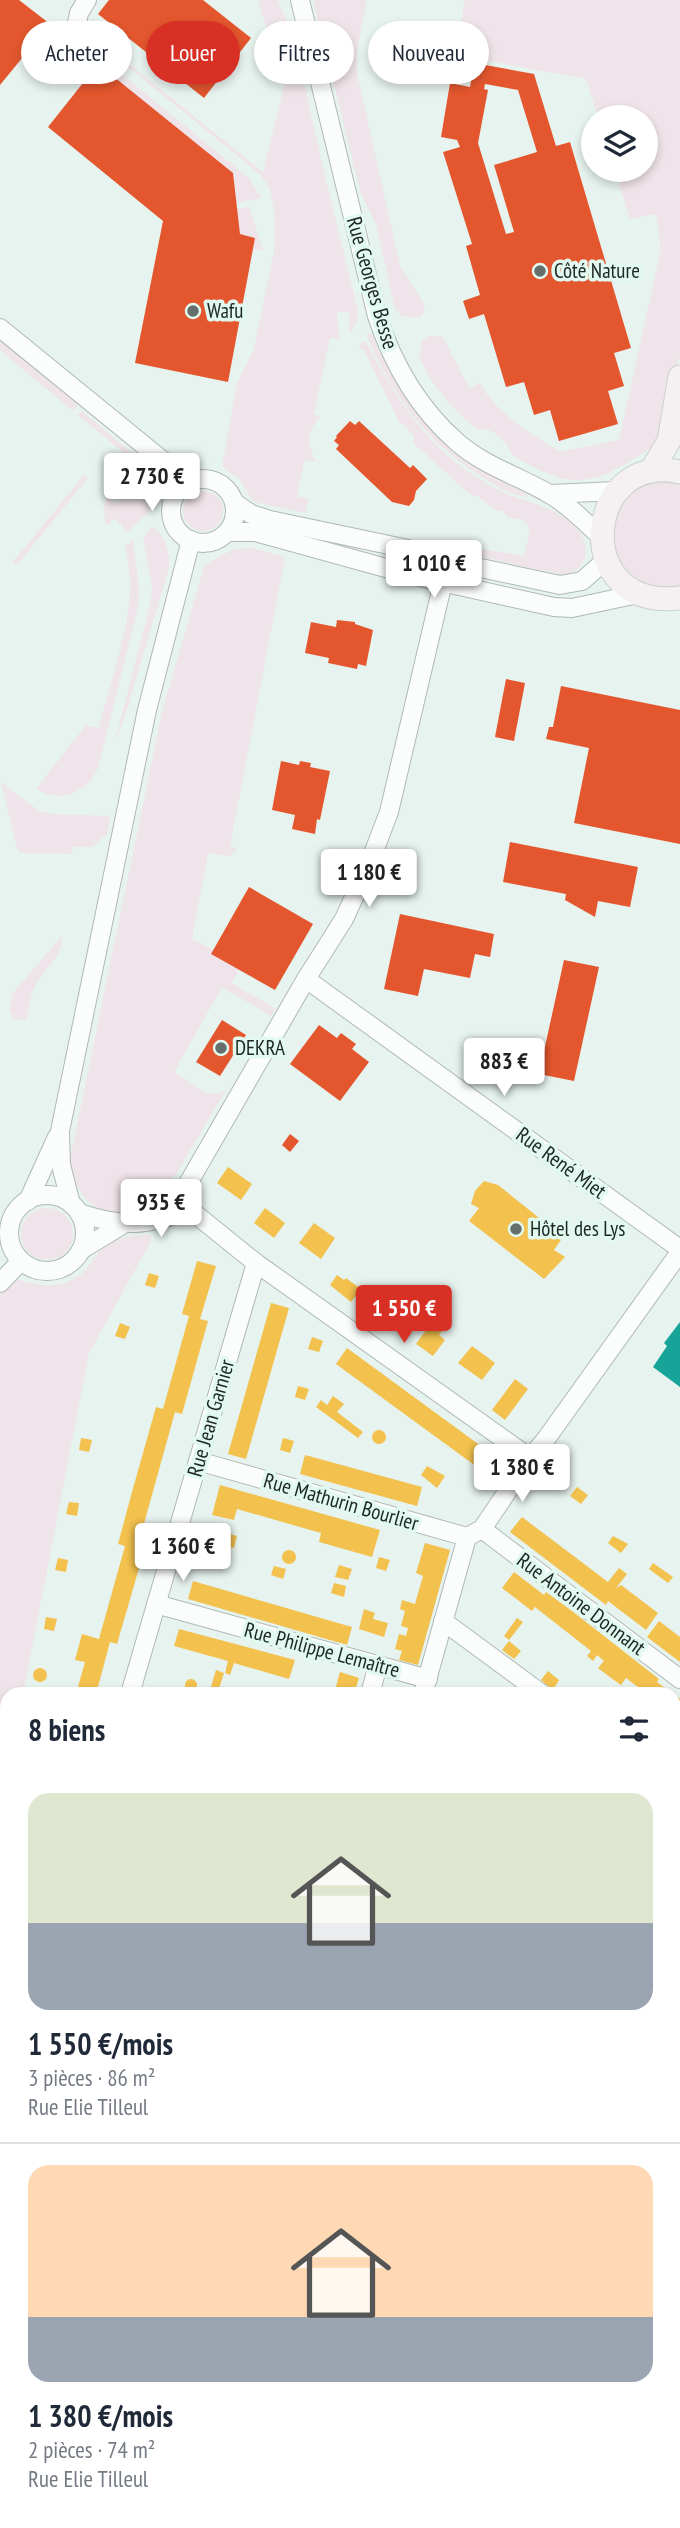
<!DOCTYPE html>
<html lang="fr">
<head>
<meta charset="utf-8">
<style>
  :root { --surface:#fff; --page:#f2f2f3; --text:#1f2937; --muted:#747a83; --line:#e0e1e3; --accent:#d93025 }
  body { margin:0; font-family:"PT Sans Narrow",sans-serif; background:var(--page); color:var(--text); height:100vh; display:flex; flex-direction:column; font-size:26px; white-space:nowrap }
  * { box-sizing:border-box; margin:0 }
  p { font-size:23px; color:var(--muted) }
  .icon { flex:none; width:38px; height:38px; fill:none; stroke:currentColor; stroke-width:2; stroke-linecap:round; stroke-linejoin:round }
  .map { position:relative; flex:1; overflow:hidden }
  .side { position:absolute; left:0px; top:1687px; width:681px; height:842px; display:flex; flex-direction:column; background:var(--surface); border-radius:21px 21px 0 0; box-shadow:0 4px 10px #0003 }
  .side>* { flex:none }
  .banner { position:absolute; left:21px; top:21px; width:639px; height:63px; display:flex; gap:14px }
  .tools { position:absolute; left:581px; top:105px; display:grid; gap:14px }
  .tools a { display:grid; place-items:center; width:77px; height:77px; border-radius:50%; background:var(--surface); box-shadow:0 4px 10px #0003; font-size:35px }
  .price { position:absolute; translate:-50% -60px; padding:0 16px; border-radius:7px; background:#fff; color:#222; font-size:23px; line-height:46px; filter:drop-shadow(0 2px 4px #0008) }
  .price::after { content:''; position:absolute; left:50%; top:42px; width:21px; height:16px; margin-left:-10px; background:inherit; clip-path:polygon(0 0,100% 0,50% 100%) }
  .price.active { background:var(--accent); color:#fff }
  ul { padding:0; list-style:none }
  li { display:grid; align-content:center; gap:14px; height:371px; padding:0 28px }
  li+li { border-top:2px solid var(--line) }
  li span { display:grid; place-items:center; height:217px; border-radius:21px; color:#555 }
  li>.icon { margin-inline-start:auto }
  span .icon { width:126px; height:126px; fill:#fffc; stroke-width:1 }
  li b { font-size:30px }
  h2 { display:flex; justify-content:space-between; align-items:center; height:84px; padding:0 28px; font-size:30px }
  .tag { padding:0 24px; border-radius:32px; background:var(--surface); box-shadow:0 4px 10px #0003; font-size:24px; line-height:63px }
  .tag.active { background:var(--accent); color:#fff }
  .map>svg:first-child { display:block }
  .green { fill:#efe4e9 }
  .homes { fill:#f2c14e }
  .shops { fill:#e4572e; fill-rule:evenodd }
  .public { fill:#17a398 }
  .lines { fill:none; stroke-linecap:round; stroke-linejoin:round }
  .minor-casing { stroke:#afb9b5; stroke-width:20 }
  .major-casing { stroke:#c9d0cd; stroke-width:25 }
  .minor { stroke:#fbfdfc; stroke-width:18 }
  .major { stroke:#f5f1f3; stroke-width:23 }
  .poi-dot { fill:#646e6a; stroke:#e1f9ef; stroke-width:2.5 }
  .labels { text-anchor:middle; stroke-width:7; stroke-linejoin:round; paint-order:stroke }
  .poi-label { font-size:21px; fill:#1e2723; stroke:#e1f9ef; text-anchor:start }
  .street-label { font-size:21px; fill:#1e2723; stroke:#e1f9ef }
</style>
</head>
<body>
<div class="map">
<svg width="680" height="2528" viewBox="0 0 680 2528">
  <rect width="100%" height="100%" fill="#e7f3ee"/>
  <!-- green -->
  <g class="green">
    <path d="M 258,0 L 278,0 L 294,38 L 324,172 L 358,311 L 356,324 L 350,333 L 349,312 L 337,312 L 339,339 L 330,338 L 314,414 L 320,416 C 305,437 306,439 316,462 L 304,460 L 297,497 L 308,499 L 305,513 L 254,502 L 240,480 L 222,466 L 237,383 L 254,349 L 274,251 L 275,222 L 273,205 L 270,189 L 260,174 L 97,42 L 97,38 L 263,172 L 284,86 Z"/>
    <polygon points="313,0 367,0 357,51 357,73 400,266 425,306 422,315 418,318 401,316 395,309 376,224 361,194"/>
    <path d="M 465,0 L 680,0 L 680,356 C 670,379 673,409 664,429 C 656,446 645,452 630,461 C 582,492 558,482 512,455 C 507,441 493,427 477,429 C 454,411 429,383 419,355 L 423,339 L 429,336 L 443,337 L 469,388 L 480,383 C 498,416 530,432 560,452 L 619,440 L 661,249 L 656,214 L 630,219 L 615,170 L 646,170 L 646,117 L 598,117 L 586,79 L 455,55 Z"/>
    <polygon points="102,58 249,178 261,198 236,203 233,173 98,64"/>
    <polygon points="249,207 263,251 253,249 255,238 240,234 237,209"/>
    <path d="M 369,333 L 372,334 C 407,417 446,455 527,494 L 527,497 C 510,495 494,485 479,475 C 423,439 393,395 366,335 Z"/>
    <polygon points="0,342 5,343 79,404 73,411 0,350"/>
    <path d="M 362,342 L 367,343 C 400,407 434,458 501,491 C 527,504 558,506 577,529 C 594,548 586,575 559,574 L 467,554 L 463,546 L 524,556 L 530,529 L 522,519 L 508,518 L 503,511 L 497,511 L 476,495 L 473,497 L 414,444 L 414,436 L 404,425 L 400,424 L 364,350 L 359,348 Z"/>
    <path d="M 82,411 L 161,478 C 163,488 157,500 149,505 L 151,509 L 127,532 L 115,518 L 107,525 C 103,516 103,505 108,496 L 116,504 L 146,471 L 78,415 Z"/>
    <polygon points="84,475 88,478 16,566 12,563"/>
    <path d="M 651,482 L 680,482 L 680,586 C 624,597 588,531 631,493 C 637,488 644,486 651,482 Z"/>
    <circle cx="203" cy="511" r="20"/>
    <path d="M 153,527 C 166,537 170,552 169,568 L 125,716 L 115,742 L 151,601 L 152,584 L 143,539 L 149,529 Z"/>
    <path d="M 133,539 L 139,589 L 138,607 L 98,768 C 86,793 61,804 36,789 L 86,725 L 99,728 C 112,670 142,605 125,547 Z"/>
    <path d="M 252,548 L 285,557 L 230,846 L 237,848 L 231,856 L 208,853 L 192,939 L 213,950 L 239,969 L 232,983 L 276,1009 L 271,1016 L 222,987 L 174,1072 C 189,1081 208,1102 226,1090 L 159,1203 C 151,1210 143,1211 133,1212 C 94,1217 79,1199 69,1164 L 162,712 L 205,564 L 234,549 Z"/>
    <polygon points="1,782 39,811 52,814 110,816 107,834 92,847 73,847 72,854 20,853 17,848"/>
    <path d="M 62,936 C 64,957 43,968 35,986 C 30,996 29,1009 26,1020 L 14,1019 L 9,1009 L 13,993 Z"/>
    <circle cx="47" cy="1234" r="26"/>
    <path d="M 148,1235 L 151,1235 L 151,1241 L 89,1353 L 23,1694 L 7,1694 L 7,1718 L 0,1706 L 0,1295 L 15,1278 C 41,1288 69,1291 89,1266 C 95,1258 101,1248 111,1242 C 122,1236 136,1236 148,1235 Z"/>
  </g>
  <!-- homes -->
  <g class="homes">
    <polygon points="228,1167 252,1184 241,1200 217,1183"/>
    <polygon points="484,1181 498,1185 563,1237 554,1250 565,1257 544,1279 469,1221 479,1208 471,1204 475,1191"/>
    <polygon points="265,1208 285,1223 274,1238 254,1223"/>
    <polygon points="314,1223 335,1238 321,1259 299,1243"/>
    <polygon points="197,1261 216,1266 200,1319 208,1321 191,1382 182,1414 175,1412 137,1549 144,1551 117,1644 110,1642 96,1694 76,1694 85,1662 75,1660 82,1634 99,1639 125,1546 118,1544 132,1492 156,1407 163,1409 189,1316 182,1314"/>
    <polygon points="149,1273 159,1276 155,1288 145,1285"/>
    <polygon points="337,1275 344,1280 346,1278 361,1289 351,1302 330,1285"/>
    <polygon points="382,1293 407,1311 394,1327 370,1309"/>
    <polygon points="271,1303 289,1308 246,1459 228,1454"/>
    <polygon points="434,1319 440,1324 438,1328 442,1331 439,1335 445,1340 433,1356 416,1344"/>
    <polygon points="120,1323 130,1327 125,1339 115,1336"/>
    <polygon points="312,1337 323,1341 319,1352 308,1349"/>
    <polygon points="472,1346 495,1363 482,1380 458,1363"/>
    <polygon points="347,1348 500,1460 488,1475 336,1364"/>
    <polygon points="515,1379 528,1389 505,1420 492,1410"/>
    <polygon points="298,1386 309,1389 305,1400 295,1397"/>
    <polygon points="333,1396 344,1404 337,1412 363,1432 358,1438 316,1407 321,1400 327,1405"/>
    <circle cx="379" cy="1437" r="7"/>
    <polygon points="81,1438 92,1440 89,1452 79,1450"/>
    <polygon points="283,1438 294,1441 290,1453 280,1450"/>
    <polygon points="305,1455 422,1487 417,1506 300,1474"/>
    <polygon points="427,1466 445,1476 437,1488 421,1475"/>
    <polygon points="220,1485 380,1530 372,1557 319,1542 321,1533 237,1509 234,1520 212,1515"/>
    <polygon points="577,1487 588,1495 581,1504 570,1496"/>
    <polygon points="69,1502 79,1503 77,1516 66,1514"/>
    <polygon points="522,1517 608,1582 619,1568 627,1574 616,1588 621,1585 658,1613 646,1630 608,1601 606,1605 510,1532"/>
    <polygon points="208,1529 237,1536 234,1548 205,1540"/>
    <polygon points="613,1536 628,1544 621,1553 608,1543"/>
    <polygon points="425,1543 450,1550 418,1665 399,1660 402,1651 395,1649 399,1634 406,1636 408,1628 401,1626 405,1611 400,1609 402,1600 415,1604 423,1576 416,1573"/>
    <circle cx="289" cy="1557" r="7"/>
    <circle cx="224" cy="1557" r="6"/>
    <polygon points="379,1557 390,1560 386,1571 376,1568"/>
    <polygon points="58,1558 68,1560 66,1572 55,1570"/>
    <polygon points="653,1563 673,1577 668,1583 649,1569"/>
    <polygon points="339,1565 352,1569 348,1580 335,1577"/>
    <polygon points="274,1566 286,1569 283,1579 271,1575"/>
    <polygon points="514,1572 544,1595 546,1592 572,1611 659,1679 657,1682 673,1694 647,1694 626,1678 621,1685 611,1678 598,1668 604,1661 597,1655 593,1661 587,1656 591,1651 535,1607 532,1611 502,1588"/>
    <polygon points="193,1581 352,1627 347,1645 188,1599"/>
    <polygon points="334,1583 346,1586 344,1597 331,1593"/>
    <polygon points="364,1609 375,1613 373,1619 388,1623 384,1637 359,1629"/>
    <polygon points="46,1617 57,1619 54,1631 44,1629"/>
    <polygon points="517,1618 523,1622 509,1640 504,1636"/>
    <polygon points="659,1621 680,1637 680,1662 647,1637"/>
    <polygon points="179,1629 295,1660 289,1679 234,1663 230,1675 225,1673 228,1661 174,1646"/>
    <polygon points="509,1641 521,1651 514,1659 502,1650"/>
    <circle cx="40" cy="1675" r="7"/>
    <polygon points="216,1670 224,1673 218,1692 210,1690"/>
    <polygon points="548,1671 559,1680 553,1690 541,1680"/>
    <polygon points="340,1672 359,1678 354,1694 334,1694"/>
    <circle cx="191" cy="1685" r="6"/>
    <polygon points="674,1694 680,1699 680,1724 674,1719"/>
    <polygon points="674,1833 680,1838 680,1865 674,1860"/>
    <polygon points="6,2287 7,2369 5,2382 0,2382 0,2302 3,2303"/>
    <polygon points="2,2394 7,2398 7,2424 0,2433 0,2397"/>
    <polygon points="675,2470 680,2470 680,2507 674,2507"/>
  </g>
  <!-- shops -->
  <g class="shops">
    <polygon points="0,0 19,0 50,24 0,85"/>
    <polygon points="109,0 203,0 251,38 204,98 98,14"/>
    <path d="M 441,57 L 534,74 L 556,146 L 570,142 L 631,348 L 614,353 L 624,386 L 608,391 L 618,424 L 559,441 L 550,410 L 534,415 L 524,382 L 506,387 L 484,314 L 469,319 L 463,301 L 480,295 L 466,246 L 472,244 L 443,152 L 460,147 L 457,140 L 441,137 L 450,83 L 470,87 L 471,81 L 437,75 ZM 485,84 L 518,90 L 537,152 L 494,165 L 514,232 L 506,234 L 478,143 L 488,90 L 484,89 Z"/>
    <polygon points="98,64 233,173 240,234 255,238 228,382 135,363 163,221 48,127"/>
    <polygon points="350,421 355,425 359,421 410,468 413,465 427,479 416,491 414,500 409,506 392,502 336,449 339,445 334,441 337,437 336,436"/>
    <polygon points="337,620 355,622 355,624 373,630 366,666 358,664 357,669 328,663 329,658 305,653 311,622 336,627"/>
    <polygon points="506,679 525,683 514,741 495,737"/>
    <polygon points="561,686 680,710 680,844 574,823 589,748 546,739 549,727 553,727"/>
    <polygon points="281,761 299,765 300,761 311,763 310,767 330,771 320,820 317,819 315,834 292,829 295,815 272,810"/>
    <polygon points="510,842 638,867 630,907 598,901 595,917 565,900 566,894 503,882"/>
    <polygon points="249,887 313,924 275,990 211,954"/>
    <polygon points="400,914 494,934 490,957 475,954 470,978 424,969 418,996 384,989"/>
    <polygon points="564,960 599,967 574,1081 539,1074"/>
    <polygon points="222,1020 246,1035 220,1076 196,1062"/>
    <polygon points="319,1025 337,1038 341,1033 356,1044 352,1049 369,1062 340,1101 290,1064"/>
    <polygon points="290,1134 299,1141 290,1152 282,1145"/>
  </g>
  <!-- public -->
  <polygon class="public" points="680,1322 680,1387 653,1367 667,1346 664,1343"/>
  <g class="lines">
    <defs>
      <g id="minor">
        <path d="M 300,0 L 377,316 C 393,364 418,408 457,442 C 484,466 521,477 551,495 C 570,506 585,522 601,537"/>
        <polyline points="75,33 79,13 87,0"/>
        <polyline points="0,328 189,482"/>
        <circle cx="203" cy="511" r="32"/>
        <polyline points="550,494 617,491"/>
        <polyline points="235,503 251,514 270,520 408,549 448,561 560,585 582,581 606,560"/>
        <polyline points="228,532 255,532 415,576 554,607 572,608 638,594"/>
        <polyline points="443,582 389,812 368,867 344,919 306,979 182,1194 189,1209 256,1263 530,1458"/>
        <polyline points="306,979 680,1249"/>
        <circle cx="47" cy="1233" r="38"/>
        <polyline points="28,1201 57,1137"/>
        <polyline points="71,1204 61,1165 60,1131 147,710 191,540"/>
        <path d="M 79,1213 C 122,1227 147,1227 189,1209"/>
        <polyline points="81,1250 122,1225"/>
        <polyline points="0,1283 21,1261"/>
        <polyline points="198,1461 467,1537 482,1529 530,1458 546,1439 680,1252"/>
        <polyline points="482,1529 680,1679"/>
        <polyline points="156,1604 428,1679"/>
        <polyline points="443,1621 542,1694"/>
        <polyline points="130,1694 256,1263"/>
        <polyline points="370,1694 378,1665"/>
        <polyline points="423,1694 467,1537"/>
        <polyline points="0,1724 7,1735"/>
        <polyline points="674,1794 680,1799"/>
        <polyline points="0,1934 7,1925"/>
        <polyline points="0,2037 7,2044"/>
        <polyline points="674,2069 680,2073"/>
        <polyline points="674,2109 680,2105"/>
        <polyline points="0,2255 7,2260"/>
        <polyline points="674,2285 680,2287"/>
        <polyline points="184,2522 195,2528"/>
        <polyline points="399,2522 399,2528"/>
        <polyline points="286,2528 290,2522"/>
        <polyline points="565,2528 565,2522"/>
      </g>
      <g id="major">
        <polyline points="651,471 669,441 680,377"/>
        <path d="M 680,472 C 584,450 569,611 680,598"/>
      </g>
    </defs>
    <!-- minor casing -->
    <use href="#minor" class="minor-casing"/>
    <!-- major casing -->
    <use href="#major" class="major-casing"/>
    <!-- minor -->
    <use href="#minor" class="minor"/>
    <!-- major -->
    <use href="#major" class="major"/>
  </g>
  <!-- markers -->
  <g class="poi-dot">
    <circle cx="540" cy="271" r="7"/>
    <circle cx="193" cy="311" r="7"/>
    <circle cx="221" cy="1048" r="7"/>
    <circle cx="516" cy="1229" r="7"/>
  </g>
  <g class="labels">
    <!-- poi labels -->
    <g class="poi-label">
      <text x="554" y="278">Côté Nature</text>
      <text x="207" y="318">Wafu</text>
      <text x="235" y="1055">DEKRA</text>
      <text x="530" y="1236">Hôtel des Lys</text>
    </g>
    <!-- street labels -->
    <g class="street-label">
      <text transform="translate(372 283) rotate(74)" y="7">Rue Georges Besse</text>
      <text transform="translate(561 1163) rotate(36)" y="7">Rue René Miet</text>
      <text transform="translate(211 1418) rotate(-74)" y="7">Rue Jean Garnier</text>
      <text transform="translate(341 1502) rotate(16)" y="7">Rue Mathurin Bourlier</text>
      <text transform="translate(581 1604) rotate(37)" y="7">Rue Antoine Donnant</text>
      <text transform="translate(322 1650) rotate(15)" y="7">Rue Philippe Lemaître</text>
    </g>
  </g>
</svg>
<div class="tools">
<a><svg class="icon" aria-label="layers" viewBox="0 0 24 24"><path d="M12 4l9 5-9 5-9-5zM3 14l9 5 9-5"/></svg></a>
</div>
<b class="price" style="left:152px;top:513px">2 730 €</b>
<b class="price" style="left:434px;top:600px">1 010 €</b>
<b class="price" style="left:369px;top:909px">1 180 €</b>
<b class="price" style="left:504px;top:1098px">883 €</b>
<b class="price" style="left:161px;top:1239px">935 €</b>
<b class="price active" style="left:404px;top:1345px">1 550 €</b>
<b class="price" style="left:522px;top:1504px">1 380 €</b>
<b class="price" style="left:183px;top:1583px">1 360 €</b>
<div class="banner">
<a class="tag">Acheter</a>
<a class="tag active">Louer</a>
<a class="tag">Filtres</a>
<a class="tag">Nouveau</a>
</div>
<section class="side">
<h2>8 biens<svg class="icon" aria-label="filters" viewBox="0 0 24 24"><path d="M4 7h16M4 17h16"/><circle cx="9" cy="7" r="2"/><circle cx="15" cy="17" r="2"/></svg></h2>
<ul>
<li><span style="background:linear-gradient(#dfe7d0 60%,#9aa5b1 0)"><svg class="icon" aria-label="home" viewBox="0 0 24 24"><path d="M3 11l9-7 9 7M6 9v11h12V9"/></svg></span><div><b>1 550 €/mois</b><p>3 pièces · 86 m²</p><p>Rue Elie Tilleul</p></div></li>
<li><span style="background:linear-gradient(#ffd9b3 70%,#9aa5b1 0)"><svg class="icon" aria-label="home" viewBox="0 0 24 24"><path d="M3 11l9-7 9 7M6 9v11h12V9"/></svg></span><div><b>1 380 €/mois</b><p>2 pièces · 74 m²</p><p>Rue Elie Tilleul</p></div></li>
</ul>
</section>
</div>
</body>
</html>
